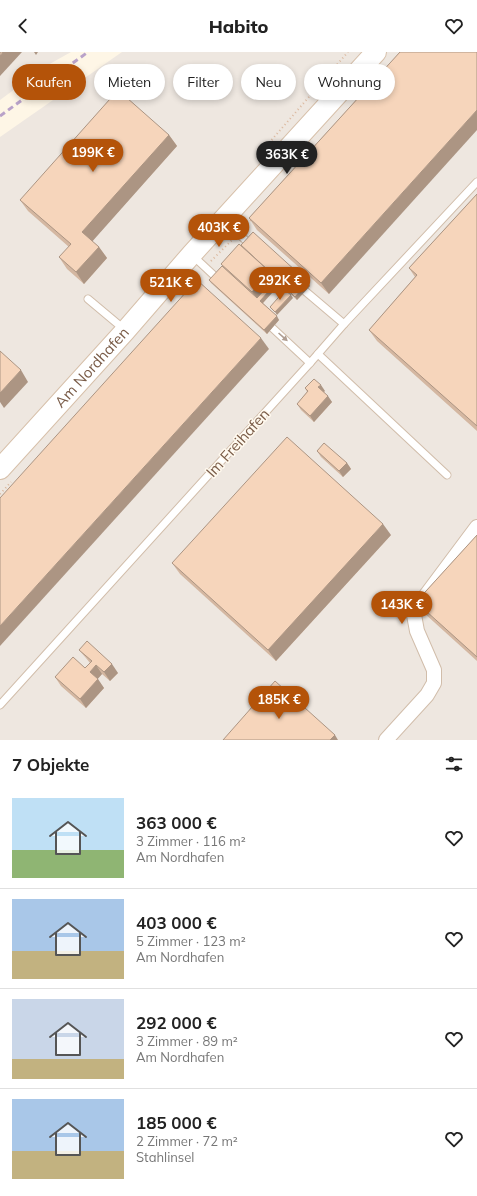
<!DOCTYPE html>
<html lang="de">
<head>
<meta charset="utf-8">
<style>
  :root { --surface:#fff; --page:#f6f6f6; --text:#222; --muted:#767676; --line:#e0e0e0; --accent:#b45309 }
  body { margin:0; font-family:Mulish,sans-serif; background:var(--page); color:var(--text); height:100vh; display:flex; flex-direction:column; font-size:15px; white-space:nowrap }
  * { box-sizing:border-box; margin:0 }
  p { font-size:13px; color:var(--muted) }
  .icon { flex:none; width:22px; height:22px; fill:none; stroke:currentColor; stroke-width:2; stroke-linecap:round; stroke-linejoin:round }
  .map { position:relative; height:688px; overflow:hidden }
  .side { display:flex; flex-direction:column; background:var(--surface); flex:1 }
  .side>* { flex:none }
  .hud { position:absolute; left:12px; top:12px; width:453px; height:36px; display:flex; gap:8px }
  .price { position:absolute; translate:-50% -34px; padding:0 9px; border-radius:14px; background:var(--accent); color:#fff; font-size:13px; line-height:26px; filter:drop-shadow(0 1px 2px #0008) }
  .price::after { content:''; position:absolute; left:50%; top:24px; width:12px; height:9px; margin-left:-6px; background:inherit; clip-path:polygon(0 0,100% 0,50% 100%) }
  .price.current { background:#222; color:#fff }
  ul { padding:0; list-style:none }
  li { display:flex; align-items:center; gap:12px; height:100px; padding:0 12px }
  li+li { border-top:1px solid var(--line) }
  li span { display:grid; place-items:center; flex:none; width:112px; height:80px; border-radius:0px; color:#555 }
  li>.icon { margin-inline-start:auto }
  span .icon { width:48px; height:48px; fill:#fffc; stroke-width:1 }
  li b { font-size:17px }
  h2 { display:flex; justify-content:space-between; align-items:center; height:48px; padding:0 12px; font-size:17px }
  .chip { padding:0 14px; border-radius:18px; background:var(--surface); box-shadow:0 2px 6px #0003; font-size:14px; line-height:36px }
  .chip.current { background:var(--accent); color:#fff }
  header { display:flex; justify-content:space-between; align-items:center; height:52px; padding:0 12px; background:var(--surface); font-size:18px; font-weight:800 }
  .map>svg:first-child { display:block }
  .industrial { fill:#eee7e0 }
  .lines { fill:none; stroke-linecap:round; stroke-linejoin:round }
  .lane-casing { stroke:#d1bdaa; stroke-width:9 }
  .street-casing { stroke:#d1bdaa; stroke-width:16 }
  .secondary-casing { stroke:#d7c0aa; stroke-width:22 }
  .path { stroke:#dbb89e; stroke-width:2; stroke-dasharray:1 3; stroke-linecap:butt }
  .lane { stroke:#fff; stroke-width:7 }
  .street { stroke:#fff; stroke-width:14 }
  .secondary { stroke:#fff; stroke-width:20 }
  .rail { stroke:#b9a2c9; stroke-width:3; stroke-dasharray:6 4; stroke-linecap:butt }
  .wall { fill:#d4b7a1 }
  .shaded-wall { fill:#ac9583 }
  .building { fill:#f6d5bb; stroke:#ac9583 }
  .oneway { fill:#af9d91 }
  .labels { text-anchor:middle; stroke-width:3; stroke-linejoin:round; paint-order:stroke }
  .street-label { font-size:15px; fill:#7a5c48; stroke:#fff9ee }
</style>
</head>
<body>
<header><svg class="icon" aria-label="back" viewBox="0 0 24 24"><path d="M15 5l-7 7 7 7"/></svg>Habito<svg class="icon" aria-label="heart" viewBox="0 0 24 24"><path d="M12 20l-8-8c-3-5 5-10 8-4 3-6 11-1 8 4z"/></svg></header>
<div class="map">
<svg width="477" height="688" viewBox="0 0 477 688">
  <rect width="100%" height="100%" fill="#fef6e6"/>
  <!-- industrial -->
  <g class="industrial">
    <polygon points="0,0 71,0 46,14 0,48"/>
    <polygon points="122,0 477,0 477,688 0,688 0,85"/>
  </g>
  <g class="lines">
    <defs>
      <g id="lane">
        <polyline points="224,169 252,194"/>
        <polyline points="192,203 221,230"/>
        <polyline points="298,233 344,272"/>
        <polyline points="88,247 125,278"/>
        <polyline points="266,270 310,311"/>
        <polyline points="318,302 447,423"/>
        <polyline points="0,653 310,311 344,272 477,130"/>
      </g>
      <polyline id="street" points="386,688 427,643 434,631 434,618 417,579 414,563 421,550 477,475"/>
      <g id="secondary">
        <path id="s1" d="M 0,417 L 126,278 L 191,203 L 376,0"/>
      </g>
    </defs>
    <!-- lane casing -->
    <use href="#lane" class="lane-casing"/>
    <!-- street casing -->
    <use href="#street" class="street-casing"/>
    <!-- secondary casing -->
    <use href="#secondary" class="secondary-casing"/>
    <!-- path -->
    <g class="path">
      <polyline points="269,91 348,0"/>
      <polyline points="245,175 251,168"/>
      <polyline points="211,209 232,188"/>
      <polyline points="0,442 11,430"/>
    </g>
    <!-- lane -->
    <use href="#lane" class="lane"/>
    <!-- street -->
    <use href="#street" class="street"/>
    <!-- secondary -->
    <use href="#secondary" class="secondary"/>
    <!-- rail -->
    <polyline class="rail" points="0,64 88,0"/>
  </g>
  <!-- wall -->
  <g class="wall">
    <polygon points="400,0 329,242 257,178 249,166"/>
    <polygon points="169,83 177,94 92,189 99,195 107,206 84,232 67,217 59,205 69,195 28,159 20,148"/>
    <polygon points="477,142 477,379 377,289 369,278 415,225 409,216"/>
    <polygon points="241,193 308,230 310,234 297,248 280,232 263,251 279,268 267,282 211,231 209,228 225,217 221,212"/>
    <polygon points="305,336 325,339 324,340 332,350 314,370 301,358 297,352 307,340"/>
    <polygon points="317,399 347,411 351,417 343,425 321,405"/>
    <polygon points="391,483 276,609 180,522 172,511"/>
    <polygon points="477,483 477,609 424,561 416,550"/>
    <polygon points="79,598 118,621 110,629 102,622 97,627 104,636 86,656 61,634 55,625 85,616 90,611 86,606"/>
  </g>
  <!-- shaded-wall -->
  <g class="shaded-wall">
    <polygon points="3,0 22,0 0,24 0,4"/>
    <polygon points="34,0 38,0 36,3"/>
    <polygon points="477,58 477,78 329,242 321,231"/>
    <polygon points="169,83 177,94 90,192 82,180"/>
    <polygon points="99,195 107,206 84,232 76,220"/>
    <polygon points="270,220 277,229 259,249 252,240"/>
    <polygon points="278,229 280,232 262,252 260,249"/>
    <polygon points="308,230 310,234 297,248 295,245"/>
    <polygon points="291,243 293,246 277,263 275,260"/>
    <polygon points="277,264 279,268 267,282 264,278"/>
    <polygon points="261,286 269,297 0,594 0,574"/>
    <polygon points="21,318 28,330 4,356 0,350 0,341"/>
    <polygon points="321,333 325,339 322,341 318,335"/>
    <polygon points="328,344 332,350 314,370 310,364"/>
    <polygon points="347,411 351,417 343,425 339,419"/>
    <polygon points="383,472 391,483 276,609 268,598"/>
    <polygon points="112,612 118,621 110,629 104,620"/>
    <polygon points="96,613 102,622 96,629 90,620"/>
    <polygon points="98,627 104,636 86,656 80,647"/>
    <polygon points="335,683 338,688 330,688"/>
  </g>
  <!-- building -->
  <g class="building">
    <polygon points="0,0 3,0 0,4"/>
    <polygon points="400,0 477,0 477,58 321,231 249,166"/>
    <polygon points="118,38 169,83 82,180 99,195 76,220 59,205 71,192 20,148"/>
    <polygon points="477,142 477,374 369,278 417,223 409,216"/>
    <polygon points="253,180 308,230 295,245 278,229 260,249 277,264 264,278 209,228 222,214 257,246 275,226 270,220 241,193"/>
    <polygon points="239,192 270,220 252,240 221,212"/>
    <polygon points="197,228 261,286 0,574 0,446"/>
    <polygon points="285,238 291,243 275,260 270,255"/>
    <polygon points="0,299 21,318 0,341"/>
    <polygon points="314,327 321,333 318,335 328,344 310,364 297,352 308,339 305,336"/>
    <polygon points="287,385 383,472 268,598 172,511"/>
    <polygon points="324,391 347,411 339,419 317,399"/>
    <polygon points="477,483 477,605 416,550"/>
    <polygon points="87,589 112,612 104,620 96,613 90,620 98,627 80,647 55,625 73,605 85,616 92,609 79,598"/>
    <polygon points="275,629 335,683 330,688 223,688"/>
  </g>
  <!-- one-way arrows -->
  <defs><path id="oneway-solid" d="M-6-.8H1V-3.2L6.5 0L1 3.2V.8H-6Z"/></defs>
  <use class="oneway" href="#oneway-solid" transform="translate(283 285) rotate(42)"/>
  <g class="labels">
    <!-- street labels -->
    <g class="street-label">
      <text dy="5" stroke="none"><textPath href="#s1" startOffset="137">Am Nordhafen</textPath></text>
      <text transform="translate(238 391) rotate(-48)" y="5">Im Freihafen</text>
    </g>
  </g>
</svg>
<b class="price" style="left:93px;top:121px">199K €</b>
<b class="price current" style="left:287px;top:123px">363K €</b>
<b class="price" style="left:219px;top:196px">403K €</b>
<b class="price" style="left:280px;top:249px">292K €</b>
<b class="price" style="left:171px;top:251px">521K €</b>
<b class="price" style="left:402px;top:573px">143K €</b>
<b class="price" style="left:279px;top:668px">185K €</b>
<div class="hud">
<a class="chip current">Kaufen</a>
<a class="chip">Mieten</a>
<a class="chip">Filter</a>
<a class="chip">Neu</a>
<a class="chip">Wohnung</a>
</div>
</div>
<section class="side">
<h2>7 Objekte<svg class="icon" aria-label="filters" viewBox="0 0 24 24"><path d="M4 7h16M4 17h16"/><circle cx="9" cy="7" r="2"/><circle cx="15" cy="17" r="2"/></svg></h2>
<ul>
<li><span style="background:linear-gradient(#bfe0f5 65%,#8fb573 0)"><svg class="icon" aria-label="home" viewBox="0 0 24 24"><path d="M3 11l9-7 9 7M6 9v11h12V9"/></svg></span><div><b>363 000 €</b><p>3 Zimmer · 116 m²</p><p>Am Nordhafen</p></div><svg class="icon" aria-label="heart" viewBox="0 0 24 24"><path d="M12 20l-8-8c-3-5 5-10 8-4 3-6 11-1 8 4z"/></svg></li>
<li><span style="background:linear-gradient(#a9c7e8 65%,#c2b280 0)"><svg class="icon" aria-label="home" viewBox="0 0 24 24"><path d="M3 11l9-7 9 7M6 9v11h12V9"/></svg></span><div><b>403 000 €</b><p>5 Zimmer · 123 m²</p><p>Am Nordhafen</p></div><svg class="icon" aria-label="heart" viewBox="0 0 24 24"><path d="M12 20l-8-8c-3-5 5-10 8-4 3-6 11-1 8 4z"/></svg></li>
<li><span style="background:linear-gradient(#c9d6e8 75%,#c2b280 0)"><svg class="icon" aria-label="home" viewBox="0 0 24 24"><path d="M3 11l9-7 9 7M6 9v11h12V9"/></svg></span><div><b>292 000 €</b><p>3 Zimmer · 89 m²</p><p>Am Nordhafen</p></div><svg class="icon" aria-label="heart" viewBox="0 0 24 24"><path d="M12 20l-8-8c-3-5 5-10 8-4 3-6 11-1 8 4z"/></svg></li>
<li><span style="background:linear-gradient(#a9c7e8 65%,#c2b280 0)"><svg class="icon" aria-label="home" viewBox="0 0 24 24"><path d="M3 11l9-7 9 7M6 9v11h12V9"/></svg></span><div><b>185 000 €</b><p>2 Zimmer · 72 m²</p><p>Stahlinsel</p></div><svg class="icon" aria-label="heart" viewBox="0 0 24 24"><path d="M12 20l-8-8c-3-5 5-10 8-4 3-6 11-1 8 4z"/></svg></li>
</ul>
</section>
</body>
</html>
